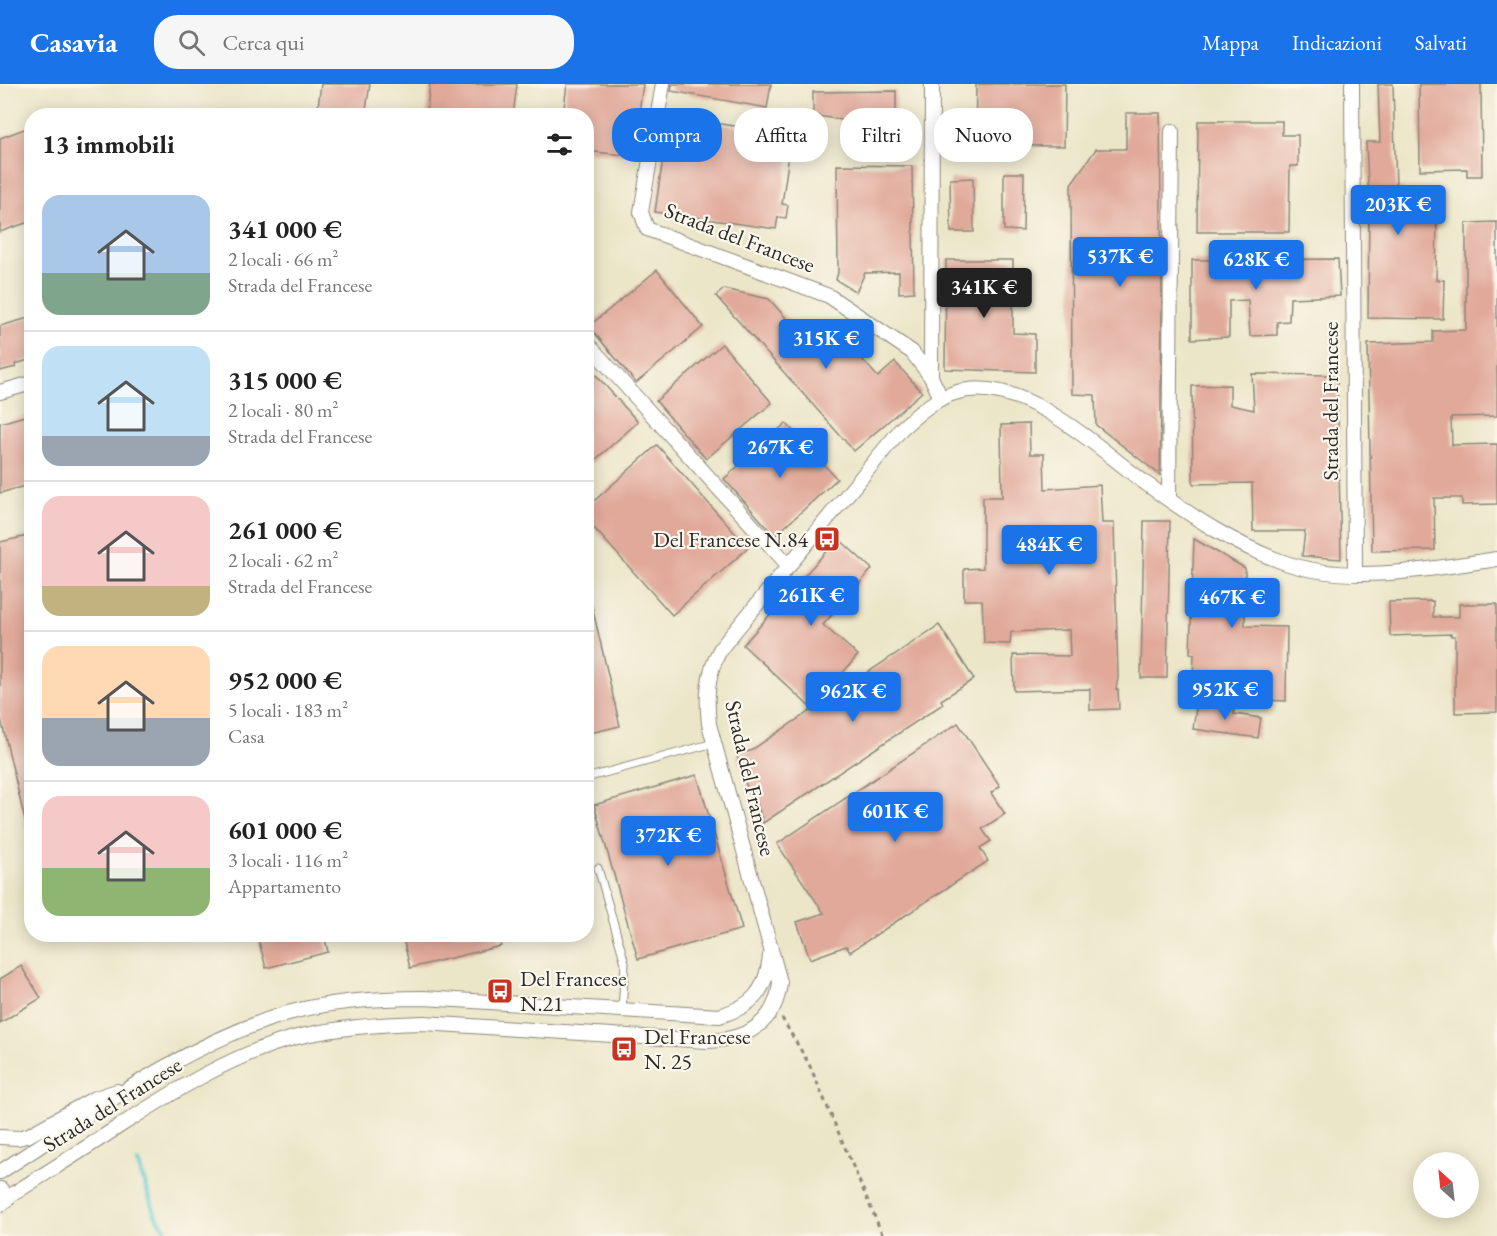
<!DOCTYPE html>
<html lang="it">
<head>
<meta charset="utf-8">
<style>
  :root { --surface:#fff; --page:#f6f6f6; --text:#222; --muted:#767676; --line:#e0e0e0; --accent:#1a73e8 }
  body { margin:0; font-family:"EB Garamond",serif; background:var(--page); color:var(--text); height:100vh; display:flex; flex-direction:column; font-size:22px; white-space:nowrap }
  * { box-sizing:border-box; margin:0 }
  p { font-size:20px; color:var(--muted) }
  .icon { flex:none; width:33px; height:33px; fill:none; stroke:currentColor; stroke-width:2; stroke-linecap:round; stroke-linejoin:round }
  .map { position:relative; flex:1; overflow:hidden }
  .side { position:absolute; left:24px; top:24px; width:570px; height:834px; display:flex; flex-direction:column; background:var(--surface); border-radius:24px; box-shadow:0 3px 15px #0003 }
  .side>* { flex:none }
  .banner { position:absolute; left:612px; top:24px; width:570px; height:54px; display:flex; gap:12px }
  .needle { width:39px; rotate:333deg }
  .controls { position:absolute; left:1413px; top:1068px; display:grid; gap:12px }
  .controls a { display:grid; place-items:center; width:66px; height:66px; border-radius:50%; background:var(--surface); box-shadow:0 3px 15px #0003; font-size:30px }
  .price { position:absolute; translate:-50% -51px; padding:0 14px; border-radius:6px; background:var(--accent); color:#fff; font-size:20px; line-height:39px; filter:drop-shadow(0 2px 3px #0008) }
  .price::after { content:''; position:absolute; left:50%; top:36px; width:18px; height:14px; margin-left:-9px; background:inherit; clip-path:polygon(0 0,100% 0,50% 100%) }
  .price.active { background:#222; color:#fff }
  ul { padding:0; list-style:none }
  li { display:flex; align-items:center; gap:18px; height:150px; padding:0 18px }
  li+li { border-top:2px solid var(--line) }
  li span { display:grid; place-items:center; flex:none; width:168px; height:120px; border-radius:18px; color:#555 }
  li>.icon { margin-inline-start:auto }
  span .icon { width:72px; height:72px; fill:#fffc; stroke-width:1 }
  li b { font-size:26px }
  h2 { display:flex; justify-content:space-between; align-items:center; height:72px; padding:0 18px; font-size:26px }
  .chip { padding:0 21px; border-radius:24px; background:var(--surface); box-shadow:0 3px 15px #0003; font-size:21px; line-height:54px }
  .chip.active { background:var(--accent); color:#fff }
  header { display:flex; align-items:center; gap:36px; box-sizing:border-box; height:84px; padding:0 30px; background:var(--accent); color:#fff }
  header strong { font-size:28px }
  nav { display:flex; gap:33px; margin-inline-start:auto; font-size:21px }
  .search { width:420px; height:54px; background:var(--page); display:flex; align-items:center; gap:15px; box-sizing:border-box; padding:0 21px; border-radius:24px; color:var(--muted); font-size:22px }
  .map>svg:first-child { display:block }
  .lines { fill:none; stroke-linecap:round; stroke-linejoin:round }
  .stream { stroke:#5cc9cf; stroke-width:4.5 }
  .building { fill:#e1a99a }
  .lane-casing { stroke:#8c887a; stroke-width:9 }
  .street-casing { stroke:#8c887a; stroke-width:16 }
  .secondary-casing { stroke:#8c887a; stroke-width:20 }
  .path { stroke:#8c887a; stroke-width:3; stroke-dasharray:4.5 4.5; stroke-linecap:butt }
  .lane { stroke:#fff; stroke-width:7 }
  .street { stroke:#fff; stroke-width:14 }
  .secondary { stroke:#fff; stroke-width:18 }
  .labels { text-anchor:middle; stroke-width:4.5; stroke-linejoin:round; paint-order:stroke }
  .street-label { font-size:22px; fill:#2b2b2b; stroke:#fbf7ec }
  .poi-label { font-size:22px; fill:#2b2b2b; stroke:#fbf7ec; text-anchor:start }
</style>
</head>
<body>
<header>
<strong>Casavia</strong>
<div class="search"><svg class="icon" aria-label="search" viewBox="0 0 24 24"><circle cx="10" cy="10" r="6"/><path d="M15 15l6 6"/></svg>Cerca qui</div>
<nav><a>Mappa</a><a>Indicazioni</a><a>Salvati</a></nav>
</header>
<div class="map">
<svg width="1497" height="1152" viewBox="0 0 1497 1152">
  <rect width="100%" height="100%" fill="#fbf7ec"/>
  <filter id="ink" filterUnits="userSpaceOnUse"><feTurbulence type="fractalNoise" baseFrequency=".0167" numOctaves="2"/><feDisplacementMap in="SourceGraphic" scale="12" xChannelSelector="R" yChannelSelector="G"/><feConvolveMatrix kernelMatrix="1 2 1 2 8 2 1 2 1" color-interpolation-filters="sRGB"/></filter>
  <filter id="wash" filterUnits="userSpaceOnUse"><feTurbulence type="fractalNoise" baseFrequency=".008" numOctaves="4" result="noise"/><feDisplacementMap in="SourceGraphic" scale="24" xChannelSelector="R" yChannelSelector="G"/><feGaussianBlur stdDeviation="1.35" result="paint"/><feColorMatrix in="noise" values="0 0 0 0 0 0 0 0 0 0 0 0 0 0 0 0 0 1.4 0 .05"/><feComposite in="paint" operator="in"/></filter>
  <g filter="url(#wash)">
    <rect width="100%" height="100%" fill="#ece6c9"/>
    <g class="lines">
      <!-- stream -->
      <polyline class="stream" points="138,1079 155,1130 169,1152"/>
    </g>
    <g id="blocks">
      <!-- building -->
      <g class="building">
        <polygon points="321,0 370,0 365,32 317,30"/>
        <polygon points="430,0 517,0 513,32 426,32"/>
        <polygon points="567,0 643,0 633,72 586,67 586,32 563,32"/>
        <polygon points="672,0 771,0 767,24 671,7"/>
        <polygon points="976,0 1065,0 1064,62 975,61"/>
        <polygon points="1378,0 1393,0 1396,104 1404,104 1405,133 1437,132 1436,196 1444,196 1443,235 1368,234 1369,121 1366,58 1380,58"/>
        <polygon points="1419,0 1481,0 1482,92 1467,92 1467,85 1420,86"/>
        <polygon points="896,7 896,52 851,53 854,38 813,31 813,8"/>
        <polygon points="1126,29 1160,29 1162,227 1160,391 1096,341 1095,311 1072,310 1071,100 1096,65 1126,65"/>
        <polygon points="669,33 792,50 782,120 788,121 786,134 778,133 776,145 655,128"/>
        <polygon points="1198,37 1282,37 1282,51 1298,51 1298,82 1290,82 1289,148 1197,148"/>
        <polygon points="32,42 32,137 0,148 0,54"/>
        <polygon points="837,81 912,82 914,208 899,209 899,188 865,189 856,208 836,196 838,188"/>
        <polygon points="1004,89 1024,89 1023,147 1004,146"/>
        <polygon points="973,94 974,148 951,148 950,95"/>
        <polygon points="1497,138 1497,332 1451,333 1452,361 1497,360 1497,420 1462,421 1462,414 1434,414 1435,466 1372,467 1368,260 1433,258 1433,247 1466,246 1466,139"/>
        <polygon points="1338,175 1340,212 1290,214 1289,237 1277,238 1277,251 1250,252 1248,216 1229,217 1229,253 1192,255 1192,176"/>
        <polygon points="946,176 1013,176 1013,249 1035,250 1035,288 945,285"/>
        <polygon points="657,186 703,243 636,299 589,242"/>
        <polygon points="724,205 769,215 801,251 811,242 825,258 837,247 878,293 895,278 922,308 854,367 716,212"/>
        <polygon points="32,233 32,275 15,280 16,283 0,287 0,242"/>
        <polygon points="722,260 772,319 706,375 656,317"/>
        <polygon points="586,280 638,338 586,384"/>
        <polygon points="1252,290 1337,291 1341,475 1302,472 1305,447 1253,447 1252,399 1193,400 1192,302 1230,301 1230,321 1254,326"/>
        <polygon points="32,330 32,400 0,409 0,339"/>
        <polygon points="786,339 837,395 775,452 724,395"/>
        <polygon points="1029,340 1030,370 1044,370 1045,405 1100,401 1102,439 1114,439 1118,594 1116,605 1118,606 1119,625 1090,626 1090,605 1014,607 1013,571 1070,572 1069,546 1011,548 1010,560 984,559 982,516 964,516 964,485 983,484 983,413 1002,413 1001,341"/>
        <polygon points="657,361 748,464 672,531 586,435 586,424"/>
        <polygon points="1144,437 1170,437 1167,594 1141,594"/>
        <polygon points="32,451 32,745 27,745 0,631 0,458"/>
        <polygon points="838,454 872,485 823,541 858,571 812,625 743,561"/>
        <polygon points="1194,455 1245,484 1245,542 1287,543 1286,617 1262,616 1261,595 1193,595 1194,570 1190,569"/>
        <polygon points="1433,517 1433,533 1459,533 1459,520 1497,520 1497,628 1455,629 1455,552 1451,552 1451,550 1390,552 1389,518"/>
        <polygon points="591,518 620,642 586,650 586,519"/>
        <polygon points="939,541 974,595 941,616 943,620 763,739 754,709 749,710 737,671 750,667"/>
        <polygon points="1197,618 1235,623 1234,630 1261,634 1258,654 1193,645"/>
        <polygon points="958,639 1000,702 991,709 1005,730 982,745 991,757 980,764 988,777 850,868 846,862 810,875 797,838 824,829 777,760"/>
        <polygon points="697,691 742,845 638,875 594,721"/>
        <polygon points="257,850 324,850 328,868 266,884"/>
        <polygon points="402,850 498,850 501,862 410,884"/>
        <polygon points="21,882 41,914 0,939 0,895"/>
      </g>
    </g>
  </g>
  <g filter="url(#ink)">
    <use href="#blocks" fill-opacity="0" stroke="#8c887a" stroke-width="1.5"/>
    <g class="lines">
      <defs>
        <g id="lane">
          <polyline points="586,694 714,659"/>
          <polyline points="598,784 625,879 622,927"/>
        </g>
        <g id="street">
          <polyline points="663,0 641,128 647,145 829,212 912,268 931,293 941,314"/>
          <polyline points="1352,0 1355,489"/>
          <polyline points="586,258 789,482"/>
          <polyline points="931,293 932,0"/>
          <polyline points="0,308 32,299"/>
          <polyline points="1169,415 1172,47"/>
          <polyline points="0,1053 18,1054 29,1051 93,1015 117,1007"/>
          <path d="M 0,1088 C 92,1029 182,961 288,929 C 331,917 379,914 424,914 L 719,932 C 753,922 766,907 770,872"/>
          <path d="M 5,1115 C 44,1090 83,1066 121,1041 C 176,1006 233,970 297,953 C 338,943 382,940 424,939 L 707,957 C 745,956 776,940 780,898 L 709,640 C 706,612 707,589 721,564 L 902,344 C 921,327 941,309 968,306 C 1031,298 1100,366 1148,401 C 1191,432 1236,462 1286,479 C 1350,501 1431,485 1497,475"/>
        </g>
        <polyline id="secondary" points="0,1107 5,1115 0,1119"/>
      </defs>
      <!-- lane casing -->
      <use href="#lane" class="lane-casing"/>
      <!-- street casing -->
      <use href="#street" class="street-casing"/>
      <!-- secondary casing -->
      <use href="#secondary" class="secondary-casing"/>
      <!-- path -->
      <polyline class="path" points="782,934 809,980 883,1152"/>
      <!-- lane -->
      <use href="#lane" class="lane"/>
      <!-- street -->
      <use href="#street" class="street"/>
      <!-- secondary -->
      <use href="#secondary" class="secondary"/>
    </g>
  </g>
  <!-- icons -->
  <defs>
    <symbol id="bus-square" viewBox="-11 -11 22 22"><rect x="-9" y="-9" width="18" height="18" rx="4" fill="#c8321e" stroke="#fbf7ec"/><path d="M-5-6H5V4H4V6H2V4H-2V6H-4V4H-5ZM-3.5-4V0h7V-4ZM-3.5 1.2v1.5H-2V1.2ZM2 1.2v1.5H3.5V1.2Z" fill="#fff"/></symbol>
  </defs>
  <g fill-rule="evenodd">
    <use href="#bus-square" x="812" y="440" width="30" height="30"/>
    <use href="#bus-square" x="485" y="892" width="30" height="30"/>
    <use href="#bus-square" x="609" y="950" width="30" height="30"/>
  </g>
  <g class="labels">
    <!-- street labels -->
    <g class="street-label">
      <text transform="translate(740 153) rotate(21)" y="8">Strada del Francese</text>
      <text transform="translate(1330 317) rotate(-90)" y="8">Strada del Francese</text>
      <text transform="translate(751 694) rotate(77)" y="8">Strada del Francese</text>
      <text transform="translate(112 1020) rotate(-32)" y="8">Strada del Francese</text>
    </g>
    <!-- poi labels -->
    <g class="poi-label">
      <text x="808" y="463" text-anchor="end">Del Francese N.84</text>
      <text x="520" y="902">Del Francese<tspan x="520" dy="25">N.21</tspan></text>
      <text x="644" y="960">Del Francese<tspan x="644" dy="25">N. 25</tspan></text>
    </g>
  </g>
</svg>
<div class="controls">
<a><svg class="needle" viewBox="-14 -14 28 28"><path d="M0-13l5 13h-10z" fill="#e53935"/><path d="M0 13l5-13h-10z" fill="#767676"/></svg></a>
</div>
<b class="price" style="left:1398px;top:152px">203K €</b>
<b class="price" style="left:1120px;top:204px">537K €</b>
<b class="price" style="left:1256px;top:207px">628K €</b>
<b class="price active" style="left:984px;top:235px">341K €</b>
<b class="price" style="left:826px;top:286px">315K €</b>
<b class="price" style="left:780px;top:395px">267K €</b>
<b class="price" style="left:1049px;top:492px">484K €</b>
<b class="price" style="left:811px;top:543px">261K €</b>
<b class="price" style="left:1232px;top:545px">467K €</b>
<b class="price" style="left:1225px;top:637px">952K €</b>
<b class="price" style="left:853px;top:639px">962K €</b>
<b class="price" style="left:895px;top:759px">601K €</b>
<b class="price" style="left:668px;top:783px">372K €</b>
<div class="banner">
<a class="chip active">Compra</a>
<a class="chip">Affitta</a>
<a class="chip">Filtri</a>
<a class="chip">Nuovo</a>
</div>
<section class="side">
<h2>13 immobili<svg class="icon" aria-label="filters" viewBox="0 0 24 24"><path d="M4 7h16M4 17h16"/><circle cx="9" cy="7" r="2"/><circle cx="15" cy="17" r="2"/></svg></h2>
<ul>
<li><span style="background:linear-gradient(#a9c7e8 65%,#7fa58c 0)"><svg class="icon" aria-label="home" viewBox="0 0 24 24"><path d="M3 11l9-7 9 7M6 9v11h12V9"/></svg></span><div><b>341 000 €</b><p>2 locali · 66 m²</p><p>Strada del Francese</p></div></li>
<li><span style="background:linear-gradient(#bfe0f5 75%,#9aa5b1 0)"><svg class="icon" aria-label="home" viewBox="0 0 24 24"><path d="M3 11l9-7 9 7M6 9v11h12V9"/></svg></span><div><b>315 000 €</b><p>2 locali · 80 m²</p><p>Strada del Francese</p></div></li>
<li><span style="background:linear-gradient(#f6c9c9 75%,#c2b280 0)"><svg class="icon" aria-label="home" viewBox="0 0 24 24"><path d="M3 11l9-7 9 7M6 9v11h12V9"/></svg></span><div><b>261 000 €</b><p>2 locali · 62 m²</p><p>Strada del Francese</p></div></li>
<li><span style="background:linear-gradient(#ffd9b3 60%,#9aa5b1 0)"><svg class="icon" aria-label="home" viewBox="0 0 24 24"><path d="M3 11l9-7 9 7M6 9v11h12V9"/></svg></span><div><b>952 000 €</b><p>5 locali · 183 m²</p><p>Casa</p></div></li>
<li><span style="background:linear-gradient(#f6c9c9 60%,#8fb573 0)"><svg class="icon" aria-label="home" viewBox="0 0 24 24"><path d="M3 11l9-7 9 7M6 9v11h12V9"/></svg></span><div><b>601 000 €</b><p>3 locali · 116 m²</p><p>Appartamento</p></div></li>
</ul>
</section>
</div>
</body>
</html>
